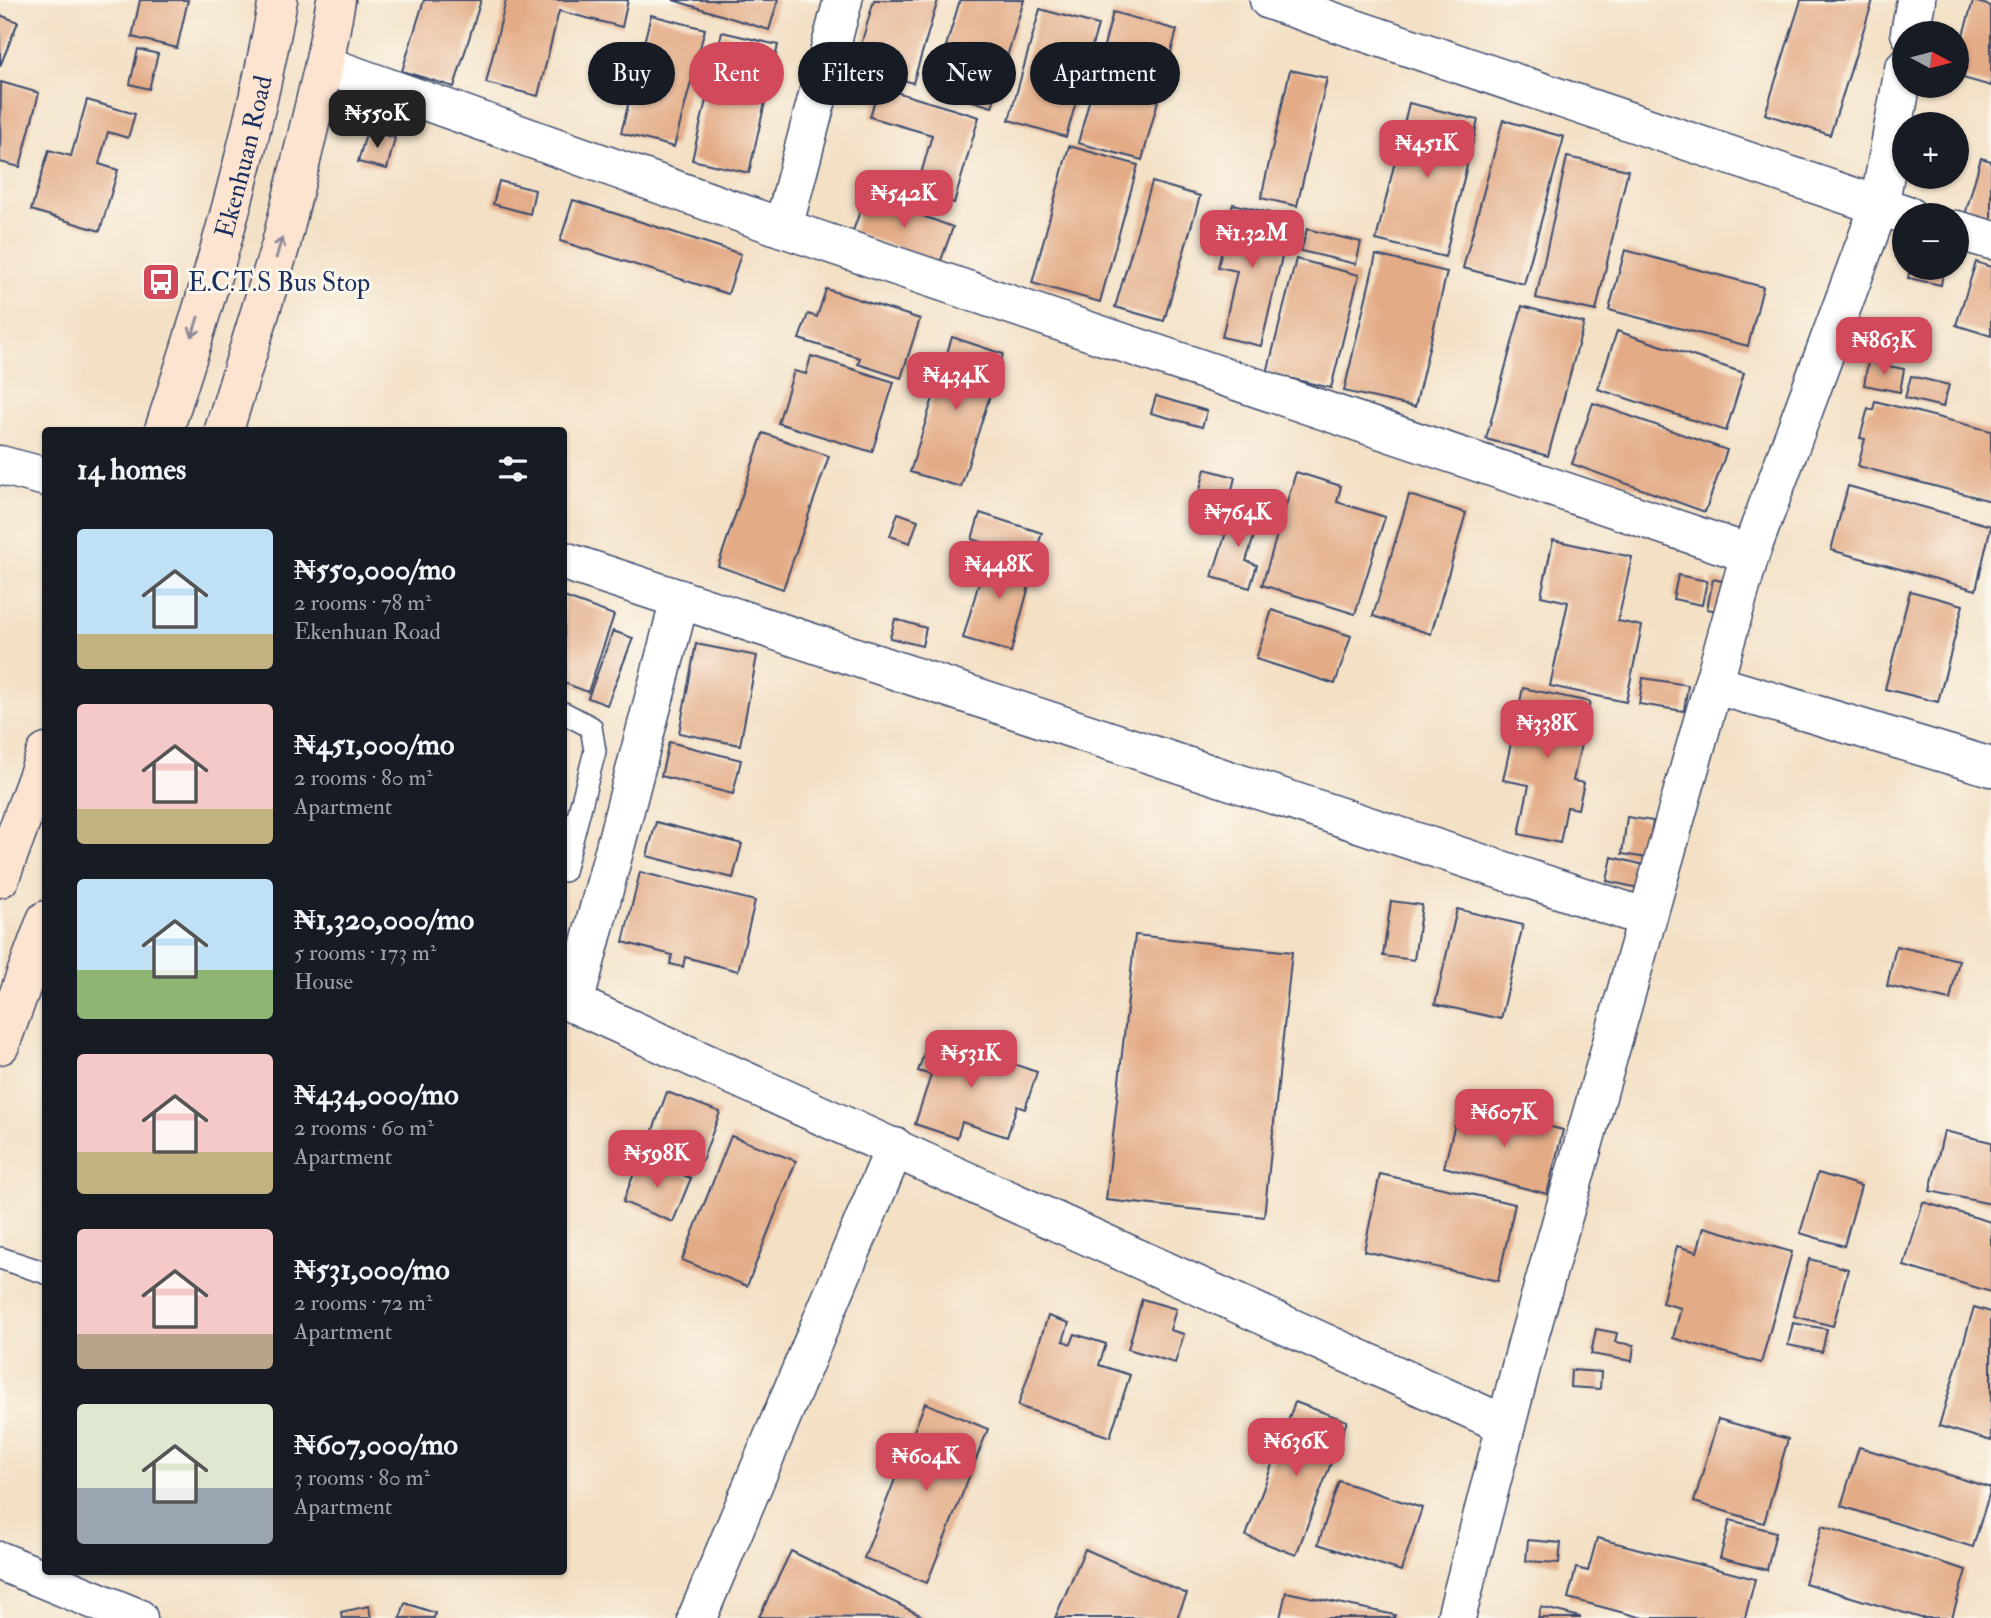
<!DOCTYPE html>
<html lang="en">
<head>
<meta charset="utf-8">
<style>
  :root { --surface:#171b24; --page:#242831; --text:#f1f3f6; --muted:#9ea1a6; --accent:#d1495b }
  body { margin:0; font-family:"IM FELL Double Pica",serif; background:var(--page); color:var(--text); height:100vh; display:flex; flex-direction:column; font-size:26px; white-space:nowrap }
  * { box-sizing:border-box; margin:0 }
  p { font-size:23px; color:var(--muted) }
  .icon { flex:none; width:38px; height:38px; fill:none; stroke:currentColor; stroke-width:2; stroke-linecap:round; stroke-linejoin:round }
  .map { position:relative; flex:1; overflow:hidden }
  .sheet { position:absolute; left:42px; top:427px; width:525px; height:1148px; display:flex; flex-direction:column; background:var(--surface); border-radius:7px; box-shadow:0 2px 5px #0004 }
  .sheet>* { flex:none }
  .banner { position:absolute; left:588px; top:42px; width:665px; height:63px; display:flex; gap:14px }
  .needle { width:46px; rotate:97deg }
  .buttons { position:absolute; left:1892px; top:21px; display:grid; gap:14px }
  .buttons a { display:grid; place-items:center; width:77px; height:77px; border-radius:50%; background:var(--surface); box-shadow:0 2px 5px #0004; font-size:35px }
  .price { position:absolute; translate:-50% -60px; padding:0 16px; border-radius:14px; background:var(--accent); color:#fff; font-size:23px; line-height:46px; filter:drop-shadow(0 2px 4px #0008) }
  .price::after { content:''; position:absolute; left:50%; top:42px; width:21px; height:16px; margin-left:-10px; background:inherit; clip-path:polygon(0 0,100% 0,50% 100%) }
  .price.active { background:#222; color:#fff }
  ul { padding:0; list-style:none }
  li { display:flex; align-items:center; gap:21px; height:175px; padding:0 35px }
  li span { display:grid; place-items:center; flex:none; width:196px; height:140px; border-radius:7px; color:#555 }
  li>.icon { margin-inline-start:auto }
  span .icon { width:84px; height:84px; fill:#fffc; stroke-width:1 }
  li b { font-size:30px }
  h2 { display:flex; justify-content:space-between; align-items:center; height:84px; padding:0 35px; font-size:30px }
  .pill { padding:0 24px; border-radius:32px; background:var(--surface); box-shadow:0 2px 5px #0004; font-size:24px; line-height:63px }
  .pill.active { background:var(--accent); color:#fff }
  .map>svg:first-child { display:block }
  .building { fill:#e3ab86 }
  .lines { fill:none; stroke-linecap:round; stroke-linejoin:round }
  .service-casing { stroke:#3b4a6d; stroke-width:24 }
  .minor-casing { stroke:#3b4a6d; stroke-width:41 }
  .secondary-casing { stroke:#3b4a6d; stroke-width:41 }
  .service { stroke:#fff; stroke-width:21 }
  .minor { stroke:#fff; stroke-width:38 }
  .secondary { stroke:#fde4d1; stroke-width:38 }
  .oneway { stroke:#8c8a98 }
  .labels { text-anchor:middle; stroke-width:6; stroke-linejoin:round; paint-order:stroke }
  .street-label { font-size:26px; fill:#1b2f5e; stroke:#fbf7ec }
  .poi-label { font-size:26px; fill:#1b2f5e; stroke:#fbf7ec; text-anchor:start }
</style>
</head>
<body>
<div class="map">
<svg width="1991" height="1618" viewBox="0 0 1991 1618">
  <rect width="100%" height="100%" fill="#fbf7ec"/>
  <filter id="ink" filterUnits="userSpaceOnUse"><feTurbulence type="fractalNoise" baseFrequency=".0143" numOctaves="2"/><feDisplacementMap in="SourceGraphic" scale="14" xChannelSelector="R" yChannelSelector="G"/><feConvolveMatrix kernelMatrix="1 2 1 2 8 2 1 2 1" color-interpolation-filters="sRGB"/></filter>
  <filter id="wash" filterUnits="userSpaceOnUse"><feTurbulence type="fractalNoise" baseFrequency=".00686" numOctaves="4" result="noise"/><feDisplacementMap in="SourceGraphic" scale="28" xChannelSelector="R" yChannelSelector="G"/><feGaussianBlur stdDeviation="1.57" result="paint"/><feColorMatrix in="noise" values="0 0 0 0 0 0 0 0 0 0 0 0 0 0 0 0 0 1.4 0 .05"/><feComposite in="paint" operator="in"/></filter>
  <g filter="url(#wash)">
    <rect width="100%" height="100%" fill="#f3e0c5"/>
    <g id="blocks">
      <!-- building -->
      <g class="building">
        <polygon points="140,0 188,0 177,48 132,37"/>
        <polygon points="424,0 481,0 454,87 402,71"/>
        <polygon points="506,0 628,0 622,27 559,11 538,96 486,83"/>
        <polygon points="673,0 778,0 769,30"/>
        <polygon points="874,0 938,0 913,83 855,65"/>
        <polygon points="960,0 1024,0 992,107 933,89"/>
        <polygon points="1801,0 1873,0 1830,135 1765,114"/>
        <polygon points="1973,1 1991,6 1991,86 1956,76 1956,59"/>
        <polygon points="1040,9 1098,25 1066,137 1009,120"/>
        <polygon points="1113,12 1177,30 1142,160 1078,143"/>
        <polygon points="0,15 18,22 0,66"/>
        <polygon points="651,15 705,29 674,147 621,133"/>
        <polygon points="722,32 778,45 749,173 692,160"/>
        <polygon points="138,49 158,54 149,89 130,84"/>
        <polygon points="1290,70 1327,78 1297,206 1261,198"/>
        <polygon points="1,82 39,93 20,167 0,162"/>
        <polygon points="879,87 979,117 954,203 916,192 932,135 870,117"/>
        <polygon points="87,100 135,114 128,138 108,132 99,164 118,170 100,231 31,210 49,150 71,156"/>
        <polygon points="1409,103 1478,120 1445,257 1376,240"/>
        <polygon points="1503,120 1564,137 1524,284 1463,268"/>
        <polygon points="367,130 395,138 387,169 358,162"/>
        <polygon points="1069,146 1138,165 1100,302 1032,283"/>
        <polygon points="1567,157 1628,170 1596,311 1536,298"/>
        <polygon points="1981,158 1991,161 1991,223 1965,215"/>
        <polygon points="499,181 535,190 530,214 493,204"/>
        <polygon points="1152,182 1200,196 1164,321 1115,307"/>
        <polygon points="877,199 953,227 940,263 853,231 863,203 873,206"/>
        <polygon points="573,200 741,254 728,294 560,241"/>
        <polygon points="1233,204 1291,218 1261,346 1222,337 1237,271 1218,267"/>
        <polygon points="1307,229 1361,242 1356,264 1301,251"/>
        <polygon points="1625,250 1763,287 1748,346 1609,310"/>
        <polygon points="1376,255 1447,272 1415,407 1344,391"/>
        <polygon points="1296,259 1359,275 1331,388 1267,373"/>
        <polygon points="1976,262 1991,267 1991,336 1956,325"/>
        <polygon points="1910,268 1944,268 1941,285 1908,278"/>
        <polygon points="826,289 920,319 901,378 858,364 860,358 799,339 808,314 817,317"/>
        <polygon points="1522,306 1584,323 1548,456 1486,439"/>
        <polygon points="1617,331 1744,373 1726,431 1598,389"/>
        <polygon points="952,337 1003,354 961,487 910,472"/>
        <polygon points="811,356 894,382 872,452 778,423 794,371 806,374"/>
        <polygon points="1868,362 1904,369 1900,392 1864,385"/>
        <polygon points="1911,376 1949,385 1943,407 1905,398"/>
        <polygon points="1156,396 1207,411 1202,427 1151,413"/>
        <polygon points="1875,401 1991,431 1991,501 1858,466 1865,439 1860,438 1868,408 1873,410"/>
        <polygon points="1593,403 1727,450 1705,512 1572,464"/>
        <polygon points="763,433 829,456 783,589 718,566"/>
        <polygon points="1205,469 1235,477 1222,534 1191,527"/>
        <polygon points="1296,472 1341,486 1337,502 1385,517 1355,614 1262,585"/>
        <polygon points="1848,486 1991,526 1976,590 1831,550"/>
        <polygon points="1409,495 1466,513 1431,634 1373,616"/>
        <polygon points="1234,507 1261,515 1246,561 1257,565 1250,588 1212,577"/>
        <polygon points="898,513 918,520 910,543 890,536"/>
        <polygon points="980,513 1042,533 1034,558 972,539"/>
        <polygon points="1553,540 1632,557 1618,621 1642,626 1626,702 1550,686 1568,602 1541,596"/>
        <polygon points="988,551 1035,564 1011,652 963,638"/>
        <polygon points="1678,575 1707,581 1702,605 1673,599"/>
        <polygon points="1713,579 1734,584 1728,613 1707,609"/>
        <polygon points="1910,591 1963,605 1938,702 1885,689"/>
        <polygon points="564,597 614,615 588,692 564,683"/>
        <polygon points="1272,610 1351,636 1335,684 1256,659"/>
        <polygon points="895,619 926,628 922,646 890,638"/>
        <polygon points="613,631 633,638 607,705 588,698"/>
        <polygon points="696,644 757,656 740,745 679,733"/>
        <polygon points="1643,678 1688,685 1684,711 1639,704"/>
        <polygon points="1523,688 1590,702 1573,781 1584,783 1578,809 1567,807 1560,843 1519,834 1529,785 1503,780"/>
        <polygon points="669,742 741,760 733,794 661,776"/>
        <polygon points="1627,817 1653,821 1647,858 1622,854"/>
        <polygon points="656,822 742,844 733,878 647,856"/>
        <polygon points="1612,857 1648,866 1643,889 1607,881"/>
        <polygon points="640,872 755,901 738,971 685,957 683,967 670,964 672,955 623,942"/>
        <polygon points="1391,901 1422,905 1414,960 1383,956"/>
        <polygon points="1457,909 1523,925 1501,1019 1435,1004"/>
        <polygon points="1135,935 1292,952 1264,1217 1106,1200"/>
        <polygon points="1896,946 1959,960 1950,1000 1887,986"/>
        <polygon points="930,1036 1037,1072 1025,1109 1017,1106 1007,1137 962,1122 957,1138 915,1124 931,1075 918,1071"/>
        <polygon points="667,1092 720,1112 702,1161 649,1141"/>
        <polygon points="1460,1104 1563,1130 1547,1194 1444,1167"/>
        <polygon points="1944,1131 1991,1142 1991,1204 1930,1191"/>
        <polygon points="731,1136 796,1161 747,1286 682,1260"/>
        <polygon points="640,1158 691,1178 673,1222 623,1202"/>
        <polygon points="1818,1173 1861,1186 1844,1246 1800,1233"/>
        <polygon points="1380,1174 1515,1204 1498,1281 1364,1251"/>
        <polygon points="1923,1202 1991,1222 1991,1292 1904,1266"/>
        <polygon points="1704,1227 1792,1252 1761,1363 1673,1338 1681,1308 1662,1303 1677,1246 1697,1252"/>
        <polygon points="1809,1259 1848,1269 1833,1326 1794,1316"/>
        <polygon points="1142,1299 1176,1309 1170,1330 1184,1334 1175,1363 1128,1349"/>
        <polygon points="1974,1307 1991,1312 1991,1441 1939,1426"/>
        <polygon points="1048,1316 1069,1323 1063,1341 1071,1344 1075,1334 1106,1344 1099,1365 1130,1375 1110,1437 1018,1406"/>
        <polygon points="1793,1323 1827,1329 1822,1352 1788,1345"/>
        <polygon points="1596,1329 1617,1333 1615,1342 1634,1345 1632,1361 1591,1354"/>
        <polygon points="1571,1370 1601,1372 1600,1389 1570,1387"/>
        <polygon points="1295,1402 1347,1421 1296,1555 1246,1536"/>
        <polygon points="925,1403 988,1429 927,1583 864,1558"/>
        <polygon points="1718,1419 1788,1439 1764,1523 1694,1502"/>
        <polygon points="1859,1447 1991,1488 1973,1547 1841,1506"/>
        <polygon points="1339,1481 1422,1508 1401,1571 1318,1544"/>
        <polygon points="1730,1520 1776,1532 1767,1570 1720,1558"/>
        <polygon points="1822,1526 1966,1570 1952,1618 1921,1618 1805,1583"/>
        <polygon points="1597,1538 1755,1579 1745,1618 1643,1618 1568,1598 1576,1568 1588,1571"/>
        <polygon points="1528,1540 1561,1543 1559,1563 1526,1561"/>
        <polygon points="1085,1549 1187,1594 1177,1618 1055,1618"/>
        <polygon points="791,1551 926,1618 759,1617"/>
        <polygon points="1286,1592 1395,1615 1394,1618 1280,1618"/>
        <polygon points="405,1603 435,1613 434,1618 400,1618"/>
        <polygon points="369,1606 371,1618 342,1618 341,1612"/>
        <polygon points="1541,1607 1580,1617 1580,1618 1538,1618"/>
      </g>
    </g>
  </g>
  <g filter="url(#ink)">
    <use href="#blocks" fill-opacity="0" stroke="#3b4a6d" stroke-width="2"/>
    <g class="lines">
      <defs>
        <g id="service">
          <polyline points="564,713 591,727 595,751 564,871"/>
          <polyline points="0,1258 46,1273"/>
        </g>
        <g id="minor">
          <polyline points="1269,0 1907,215"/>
          <polyline points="1910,33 1916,0"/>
          <polyline points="324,65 783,228 1750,554"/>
          <polyline points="783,228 843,0"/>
          <polyline points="1956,230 1991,240"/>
          <polyline points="0,465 46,477"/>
          <polyline points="564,561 1647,918"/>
          <polyline points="1713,684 1991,767"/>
          <polyline points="564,999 1506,1425"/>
          <polyline points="574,1004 680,599"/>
          <polyline points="0,1561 138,1618"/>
          <polyline points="697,1618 895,1147"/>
          <polyline points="1456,1618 1527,1344 1750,554 1879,207 1904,69"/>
        </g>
        <g id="secondary">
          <path id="s1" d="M 164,430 C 210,290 252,146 278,0"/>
          <polyline points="224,430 281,244 324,65 336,0"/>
          <polyline points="0,878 46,753"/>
          <polyline points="0,1045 46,920"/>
        </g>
      </defs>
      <!-- service casing -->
      <use href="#service" class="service-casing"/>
      <!-- minor casing -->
      <use href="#minor" class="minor-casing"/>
      <!-- secondary casing -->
      <use href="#secondary" class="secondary-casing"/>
      <!-- service -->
      <use href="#service" class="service"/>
      <!-- minor -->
      <use href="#minor" class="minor"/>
      <!-- secondary -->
      <use href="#secondary" class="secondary"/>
    </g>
    <!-- one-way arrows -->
    <defs><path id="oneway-shaft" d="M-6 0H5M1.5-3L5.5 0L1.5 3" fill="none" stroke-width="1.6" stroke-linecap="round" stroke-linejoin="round" transform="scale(1.75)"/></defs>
    <g class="oneway">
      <use href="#oneway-shaft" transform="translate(279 248) rotate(-74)"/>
      <use href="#oneway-shaft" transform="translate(195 327) rotate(107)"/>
    </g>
  </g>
  <!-- icons -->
  <defs>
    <symbol id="bus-square" viewBox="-11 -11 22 22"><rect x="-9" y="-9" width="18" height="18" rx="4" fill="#d1495b" stroke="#fbf7ec"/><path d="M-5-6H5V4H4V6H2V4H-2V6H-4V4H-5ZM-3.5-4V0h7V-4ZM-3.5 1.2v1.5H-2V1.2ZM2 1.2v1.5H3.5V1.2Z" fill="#fff"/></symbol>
  </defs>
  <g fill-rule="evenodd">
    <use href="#bus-square" x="139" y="260" width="44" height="44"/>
  </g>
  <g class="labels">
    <!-- street labels -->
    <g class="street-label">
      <text dy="9" stroke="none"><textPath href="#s1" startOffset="285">Ekenhuan Road</textPath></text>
    </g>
    <!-- poi labels -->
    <g class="poi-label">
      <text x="188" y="291">E.C.T.S Bus Stop</text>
    </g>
  </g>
</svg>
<div class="buttons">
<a><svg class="needle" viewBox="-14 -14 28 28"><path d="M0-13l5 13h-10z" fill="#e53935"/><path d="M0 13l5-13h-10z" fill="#9ea1a6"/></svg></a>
<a>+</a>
<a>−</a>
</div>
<b class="price active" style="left:377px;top:150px">₦550K</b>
<b class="price" style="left:1427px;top:180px">₦451K</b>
<b class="price" style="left:904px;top:230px">₦542K</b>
<b class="price" style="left:1252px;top:270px">₦1.32M</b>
<b class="price" style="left:1884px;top:377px">₦863K</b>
<b class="price" style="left:956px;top:412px">₦434K</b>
<b class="price" style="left:1238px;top:549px">₦764K</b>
<b class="price" style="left:999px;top:601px">₦448K</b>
<b class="price" style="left:1547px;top:760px">₦338K</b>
<b class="price" style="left:971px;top:1090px">₦531K</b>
<b class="price" style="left:1504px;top:1149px">₦607K</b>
<b class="price" style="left:657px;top:1190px">₦598K</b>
<b class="price" style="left:1296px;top:1478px">₦636K</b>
<b class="price" style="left:926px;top:1493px">₦604K</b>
<div class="banner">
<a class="pill">Buy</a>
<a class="pill active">Rent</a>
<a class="pill">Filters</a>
<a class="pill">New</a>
<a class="pill">Apartment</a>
</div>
<section class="sheet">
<h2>14 homes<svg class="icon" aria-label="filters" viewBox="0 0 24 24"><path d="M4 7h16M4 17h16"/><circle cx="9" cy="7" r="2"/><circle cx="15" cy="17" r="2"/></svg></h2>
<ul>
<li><span style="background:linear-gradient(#bfe0f5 75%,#c2b280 0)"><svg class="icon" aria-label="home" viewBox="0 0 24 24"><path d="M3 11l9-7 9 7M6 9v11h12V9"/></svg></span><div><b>₦550,000/mo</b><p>2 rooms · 78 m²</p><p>Ekenhuan Road</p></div></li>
<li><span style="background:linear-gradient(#f6c9c9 75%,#c2b280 0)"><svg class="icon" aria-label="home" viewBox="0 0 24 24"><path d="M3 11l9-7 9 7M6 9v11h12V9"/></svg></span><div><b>₦451,000/mo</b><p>2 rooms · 80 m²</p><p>Apartment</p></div></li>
<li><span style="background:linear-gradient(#bfe0f5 65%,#8fb573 0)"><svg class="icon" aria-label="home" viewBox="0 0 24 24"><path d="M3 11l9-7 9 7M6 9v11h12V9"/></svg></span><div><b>₦1,320,000/mo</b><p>5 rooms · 173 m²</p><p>House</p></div></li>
<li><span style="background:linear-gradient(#f6c9c9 70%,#c2b280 0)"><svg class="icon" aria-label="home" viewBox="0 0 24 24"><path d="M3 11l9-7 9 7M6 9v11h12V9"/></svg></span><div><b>₦434,000/mo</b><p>2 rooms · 60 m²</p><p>Apartment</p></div></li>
<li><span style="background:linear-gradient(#f6c9c9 75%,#b9a48a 0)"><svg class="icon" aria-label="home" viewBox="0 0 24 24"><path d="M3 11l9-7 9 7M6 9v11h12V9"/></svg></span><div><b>₦531,000/mo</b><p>2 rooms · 72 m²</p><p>Apartment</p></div></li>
<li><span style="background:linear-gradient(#dfe7d0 60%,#9aa5b1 0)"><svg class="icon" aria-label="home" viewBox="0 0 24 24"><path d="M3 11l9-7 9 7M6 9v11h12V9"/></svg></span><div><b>₦607,000/mo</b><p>3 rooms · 80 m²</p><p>Apartment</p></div></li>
</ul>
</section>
</div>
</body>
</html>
